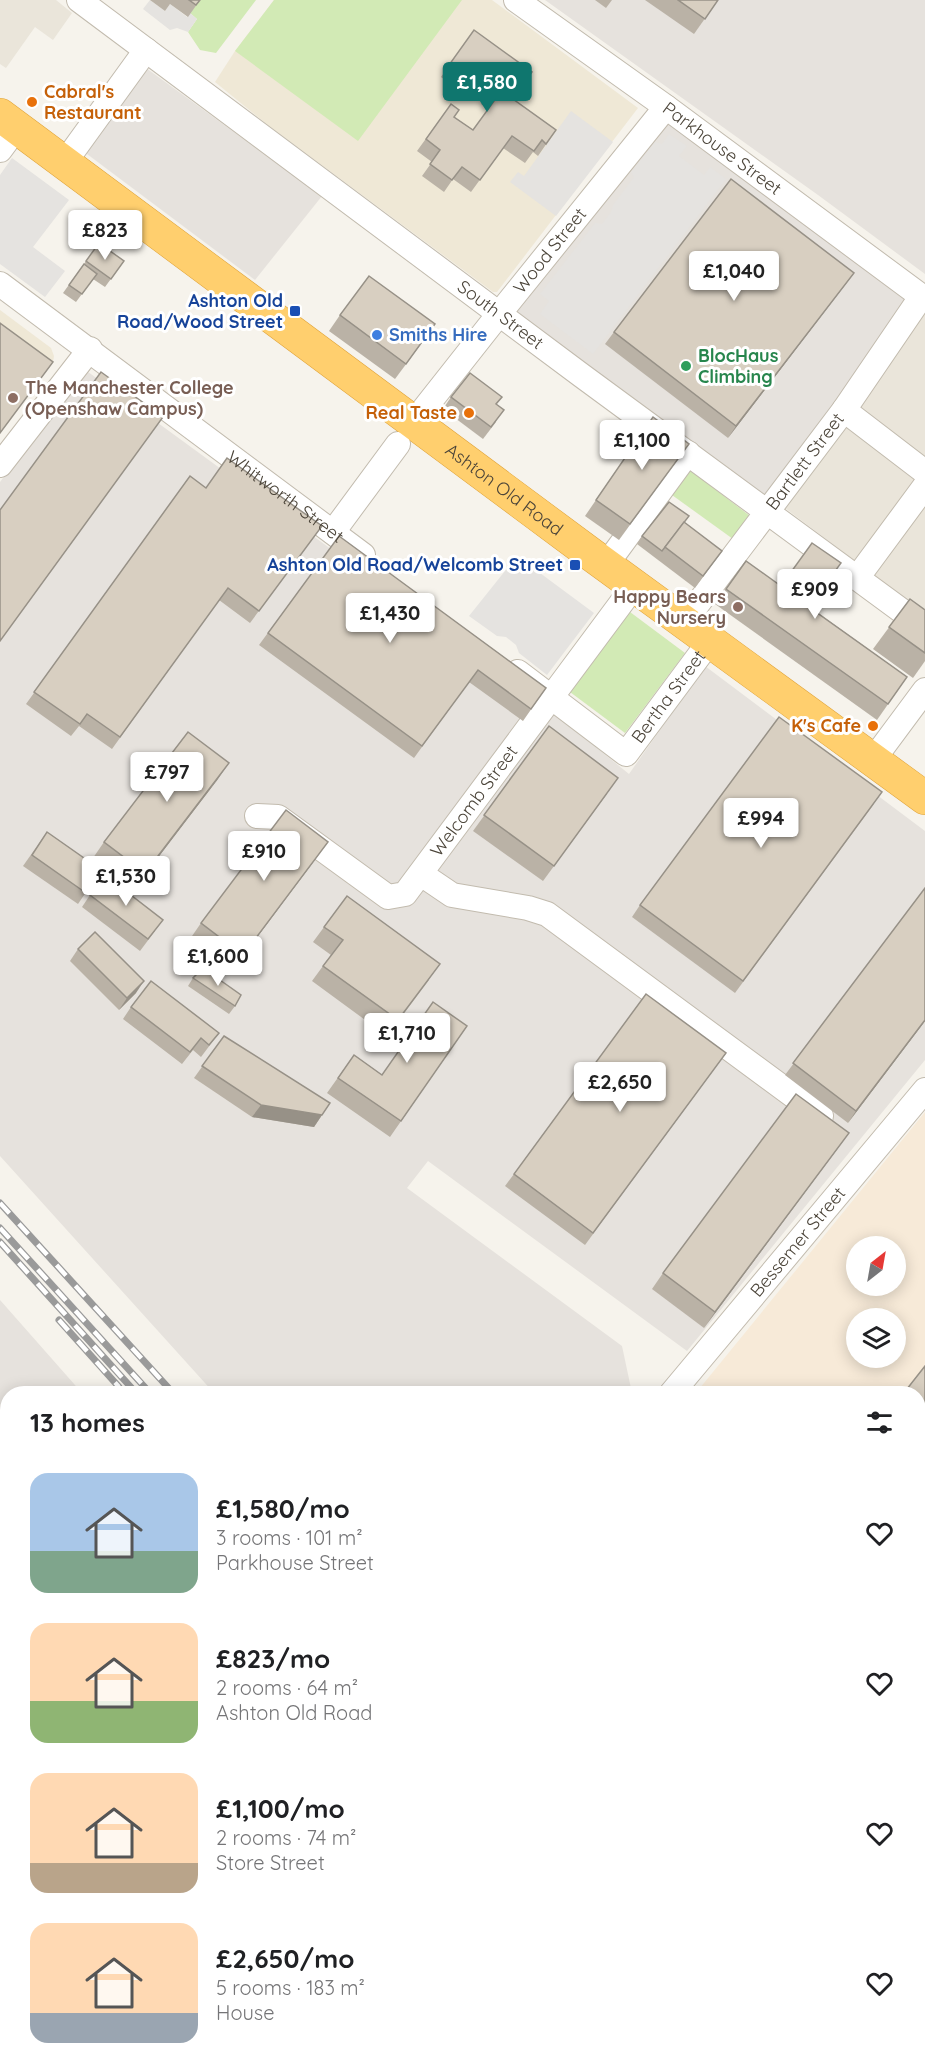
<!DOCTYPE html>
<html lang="en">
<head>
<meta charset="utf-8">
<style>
  :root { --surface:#fff; --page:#f6f6f6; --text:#202124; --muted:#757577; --accent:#0f766e }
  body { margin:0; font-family:Quicksand,sans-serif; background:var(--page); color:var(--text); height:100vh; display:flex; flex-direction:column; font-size:22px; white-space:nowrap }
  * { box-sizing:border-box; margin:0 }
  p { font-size:20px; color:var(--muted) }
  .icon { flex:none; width:33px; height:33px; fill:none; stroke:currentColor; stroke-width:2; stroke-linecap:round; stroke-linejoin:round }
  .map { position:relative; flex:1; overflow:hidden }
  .sheet { position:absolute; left:0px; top:1386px; width:926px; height:684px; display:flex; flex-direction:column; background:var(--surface); border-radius:24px 24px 0 0; box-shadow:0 3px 15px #0003 }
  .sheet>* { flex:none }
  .needle { width:39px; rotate:31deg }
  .tools { position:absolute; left:846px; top:1236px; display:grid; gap:12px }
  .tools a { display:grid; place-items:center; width:60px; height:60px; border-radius:50%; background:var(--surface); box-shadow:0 3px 15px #0003; font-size:30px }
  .price { position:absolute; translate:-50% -51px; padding:0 14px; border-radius:6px; background:#fff; color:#222; font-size:20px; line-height:39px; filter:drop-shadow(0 2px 3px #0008) }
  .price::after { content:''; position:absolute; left:50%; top:36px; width:18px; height:14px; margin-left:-9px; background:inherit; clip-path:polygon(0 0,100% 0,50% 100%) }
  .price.selected { background:var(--accent); color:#fff }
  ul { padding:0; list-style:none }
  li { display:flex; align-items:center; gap:18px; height:150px; padding:0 30px }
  li span { display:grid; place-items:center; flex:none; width:168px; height:120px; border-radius:18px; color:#555 }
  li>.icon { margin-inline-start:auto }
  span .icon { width:72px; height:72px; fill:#fffc; stroke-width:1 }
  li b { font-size:26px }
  h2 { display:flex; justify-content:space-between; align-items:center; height:72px; padding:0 30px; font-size:26px }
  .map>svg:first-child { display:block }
  .residential { fill:#eae5da }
  .commercial { fill:#f7ead8; fill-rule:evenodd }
  .industrial { fill:#e6e2dd }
  .education { fill:#efe8d6 }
  .green { fill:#d2eab5 }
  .parking { fill:#e5e3e0 }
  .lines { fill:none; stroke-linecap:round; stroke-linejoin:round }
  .minor-casing { stroke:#c2bbae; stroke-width:26 }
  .highway-casing { stroke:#e0a43c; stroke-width:34 }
  .minor { stroke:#fff; stroke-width:24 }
  .highway { stroke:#ffcf6e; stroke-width:33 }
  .rail-casing { stroke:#9a9a9a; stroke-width:7 }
  .rail { stroke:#fff; stroke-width:4.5; stroke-dasharray:14; stroke-linecap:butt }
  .wall { fill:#bab2a6 }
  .shaded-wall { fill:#979187 }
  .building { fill:#d8cfc1; stroke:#979187; stroke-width:1.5 }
  .food-dot { fill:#e8710a; stroke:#fff; stroke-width:2 }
  .transit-dot { fill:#1a4fb4; stroke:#fff; stroke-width:2 }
  .shop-dot { fill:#3f7fe0; stroke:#fff; stroke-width:2 }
  .leisure-dot { fill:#2e9e5b; stroke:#fff; stroke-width:2 }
  .education-dot { fill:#8d6e63; stroke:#fff; stroke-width:2 }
  .labels { text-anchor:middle; stroke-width:6; stroke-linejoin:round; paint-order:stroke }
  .food-label { font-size:18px; font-weight:bold; fill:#c56008; stroke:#fff; text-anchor:end }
  .street-label { font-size:18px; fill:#4b4439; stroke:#fff }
  .transit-label { font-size:18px; font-weight:bold; fill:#164399; stroke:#fff; text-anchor:end }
  .shop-label { font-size:18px; font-weight:bold; fill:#366cbe; stroke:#fff; text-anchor:start }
  .leisure-label { font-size:18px; font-weight:bold; fill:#27864d; stroke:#fff; text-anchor:start }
  .education-label { font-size:18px; font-weight:bold; fill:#785e54; stroke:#fff; text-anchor:start }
</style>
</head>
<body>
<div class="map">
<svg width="925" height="2070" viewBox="0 0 925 2070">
  <rect width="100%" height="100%" fill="#f6f3ec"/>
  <!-- residential -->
  <g class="residential">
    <polygon points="0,0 56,0 72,13 53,40 35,27 6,68 0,64"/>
    <polygon points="925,311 925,614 785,508"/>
  </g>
  <!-- commercial -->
  <path class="commercial" d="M 925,1112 L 925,1798 L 918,1792 L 918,1394 L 695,1394 ZM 856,1246 L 896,1246 L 896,1286 L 856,1286 ZM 856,1318 L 896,1318 L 896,1358 L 856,1358 Z"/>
  <!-- industrial -->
  <g class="industrial">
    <polygon points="545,0 925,0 925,274 818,195"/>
    <polygon points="146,68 322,196 255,280 83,151"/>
    <polygon points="665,114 917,301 768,507 510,309"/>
    <polygon points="84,369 538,700 629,774 705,666 925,831 925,1060 687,1351 428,1161 407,1188 622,1346 632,1393 214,1393 0,1156 0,482"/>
    <polygon points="0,1300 82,1393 8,1394 8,2062 22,2063 15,2070 0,2070"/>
    <polygon points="918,1792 925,1798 925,2070 808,2070 801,2063 918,2062"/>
    <polygon points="710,2062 717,2070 44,2070 36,2063"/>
  </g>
  <!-- education -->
  <g class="education">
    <polygon points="274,0 492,0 638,108 497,292 493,292 269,126 215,82 235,51"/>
    <polygon points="0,310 51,348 54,356 53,362 0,433"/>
  </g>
  <!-- green -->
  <g class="green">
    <polygon points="200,0 256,0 216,53 200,50 188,32 197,19 190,13"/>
    <polygon points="274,0 462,0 358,141 235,51"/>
    <polygon points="690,470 750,516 733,539 672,495"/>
    <polygon points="630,612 685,653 625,733 570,692"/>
  </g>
  <!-- parking -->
  <g class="parking">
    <polygon points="150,0 165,11 170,4 187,17 190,13 197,19 188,32 177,28 170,30 143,9"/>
    <polygon points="571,111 613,142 556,216 510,182 518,172 524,176"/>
    <polygon points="669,134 687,146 679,156 704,175 710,167 726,179 593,354 540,314 549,301 540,294 595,223 602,224 611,212 613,205 634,177 631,172 655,142 662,144"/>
    <polygon points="12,158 69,200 33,247 65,271 45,297 0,264 0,175"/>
    <polygon points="517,556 594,613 547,675 519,653 516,645 506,637 497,636 469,616"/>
    <polygon points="918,1699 925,1704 925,1798 918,1792"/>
  </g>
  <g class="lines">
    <defs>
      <g id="minor">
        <path id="s1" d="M 79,0 L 581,375 L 925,628"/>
        <path id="s2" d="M 516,0 L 666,107 L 925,299"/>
        <polyline points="0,150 17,127"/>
        <polyline points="65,162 146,50"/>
        <path id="s3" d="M 0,284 L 363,555"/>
        <polyline points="844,410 925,472"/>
        <path id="s4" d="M 413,423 L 499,314 L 666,107"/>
        <polyline points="0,465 90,349"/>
        <polyline points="333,532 398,444"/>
        <polyline points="606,565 688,453"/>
        <polyline points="857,578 925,486"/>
        <path id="s5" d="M 684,622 L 844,410 L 921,297"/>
        <path id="s6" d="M 518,672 L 626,754 L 710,641"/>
        <polyline points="873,760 925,690"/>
        <path id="s7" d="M 257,816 L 278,817 L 388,897 L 405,894 L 634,586"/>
        <polyline points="421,874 452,895 528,908 547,914 821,1116"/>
        <path id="s8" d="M 671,1394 L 925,1090"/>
        <polyline points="83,2070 91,2062"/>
      </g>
      <g id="highway">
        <path id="s9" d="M 0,115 L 592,555 L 925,798"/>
      </g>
    </defs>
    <!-- minor casing -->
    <use href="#minor" class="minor-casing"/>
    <!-- highway casing -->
    <use href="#highway" class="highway-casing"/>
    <!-- minor -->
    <use href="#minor" class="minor"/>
    <!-- highway -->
    <use href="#highway" class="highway"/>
    <defs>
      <g id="rail">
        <polyline points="0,1203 174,1394"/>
        <polyline points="0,1228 151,1394"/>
        <polyline points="0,1242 137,1394"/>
        <polyline points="59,1320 119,1387"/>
        <polyline points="747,2062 754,2070"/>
        <polyline points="761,2062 768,2070"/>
        <polyline points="774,2062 781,2070"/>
        <polyline points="785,2062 793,2070"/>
      </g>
    </defs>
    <!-- rail casing -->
    <use href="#rail" class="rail-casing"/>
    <!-- rail -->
    <use href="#rail" class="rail"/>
  </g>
  <!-- wall -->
  <g class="wall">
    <polygon points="150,0 200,0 188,17 170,4 165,11"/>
    <polygon points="595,0 612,0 606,8"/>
    <polygon points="645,0 718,0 694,34"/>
    <polygon points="474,30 513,99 556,130 538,156 533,152 525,163 503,148 471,192 453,179 444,192 422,176 432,162 417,151 451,104 454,117 473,130 488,109 481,104 486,98 468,86 463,93 441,77"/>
    <polygon points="99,243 124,261 105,287 93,279 76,302 63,293"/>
    <polygon points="854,273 728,438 605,344 614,332"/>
    <polygon points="340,315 424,340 395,379 329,331"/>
    <polygon points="451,397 497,404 496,422 483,439 443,409"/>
    <polygon points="653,417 678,459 619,540 585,516"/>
    <polygon points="190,476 206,488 322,526 250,623 219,600 112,749 79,726 71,736 26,704"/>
    <polygon points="684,522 722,551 695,588 637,544 642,536"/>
    <polygon points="339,536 546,688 523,721 469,682 414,758 259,645"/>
    <polygon points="746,561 907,677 877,720 715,604"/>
    <polygon points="910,599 925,610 925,661 913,678 873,649"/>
    <polygon points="549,726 607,794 543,881 473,831"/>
    <polygon points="218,779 134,889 93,858 104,842"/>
    <polygon points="874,804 735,993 632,917 640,905"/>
    <polygon points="47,832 101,870 78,904 23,866"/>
    <polygon points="317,857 232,971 190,939 201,923"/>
    <polygon points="925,888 925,1021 848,1123 785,1075"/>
    <polygon points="90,895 155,931 140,951 82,907"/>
    <polygon points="347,896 429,980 387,1036 312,981 331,955 313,942"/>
    <polygon points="78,949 136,993 119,1010 70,961"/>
    <polygon points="193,978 235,1006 229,1014 188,986"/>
    <polygon points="131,1007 219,1033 201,1057 193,1050 182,1064 123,1019"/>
    <polygon points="467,1026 390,1137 327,1093 354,1055 382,1075"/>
    <polygon points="224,1036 322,1115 314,1127 252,1117 194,1078"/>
    <polygon points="726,1053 585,1245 505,1186 514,1174"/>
    <polygon points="838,1148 704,1328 652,1289 663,1273"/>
    <polygon points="925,1509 925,1655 918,1649 918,1599 921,1596 918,1594 918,1517"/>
    <polygon points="918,1801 925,1807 925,1938 921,1944 918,1942"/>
    <polygon points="8,1943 8,2022 0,2016 0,1953"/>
  </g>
  <!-- shaded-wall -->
  <g class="shaded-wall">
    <polygon points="854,273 845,285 728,438 736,426"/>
    <polygon points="229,763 218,779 134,889 145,873"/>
    <polygon points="328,842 317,857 232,971 243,955"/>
    <polygon points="144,981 136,993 119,1010 127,998"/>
    <polygon points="925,1020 925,1021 848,1123 856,1111"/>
    <polygon points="261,1105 322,1115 314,1127 252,1117"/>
    <polygon points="849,1133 838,1148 704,1328 715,1312"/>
    <polygon points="8,1907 8,1910 0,1919 0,1916"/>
    <polygon points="317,2062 321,2062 314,2070 310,2070"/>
  </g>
  <!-- building -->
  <g class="building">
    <polygon points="189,0 200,0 196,5"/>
    <polygon points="678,0 718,0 705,19"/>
    <polygon points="474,30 532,72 513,99 556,130 546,144 542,140 534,151 512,136 480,180 462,167 452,180 430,164 440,150 426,139 451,104 459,110 454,117 473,130 497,97 490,92 494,86 477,74 471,81 449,65"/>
    <polygon points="731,179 854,273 736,426 614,332"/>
    <polygon points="99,243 124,261 111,279 86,261"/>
    <polygon points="84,264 97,274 82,294 69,285"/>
    <polygon points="369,276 435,324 406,364 340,315"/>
    <polygon points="0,323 53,362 0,433"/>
    <polygon points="101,372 163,417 0,641 0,510"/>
    <polygon points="470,373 502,397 496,404 504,410 491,427 451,397"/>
    <polygon points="653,417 689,444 630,524 596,500"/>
    <polygon points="227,458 322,526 259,611 228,588 120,737 87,714 80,724 34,692 190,476 206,488"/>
    <polygon points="669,502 689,516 662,551 642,536"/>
    <polygon points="684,522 722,551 703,576 665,547"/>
    <polygon points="339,536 546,688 531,709 478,670 422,746 268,633"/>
    <polygon points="812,543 841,563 809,607 907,677 888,704 726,589 746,561 781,586"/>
    <polygon points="910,599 925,610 925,653 889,627"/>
    <polygon points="779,717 882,792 743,981 640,905"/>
    <polygon points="549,726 618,778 554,866 484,815"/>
    <polygon points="188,732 229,763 145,873 104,842"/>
    <polygon points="286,810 328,842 243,955 201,923"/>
    <polygon points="47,832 101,870 86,893 32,855"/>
    <polygon points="105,875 163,920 148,939 90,895"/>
    <polygon points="925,888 925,1020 856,1111 793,1063"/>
    <polygon points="347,896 440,964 398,1020 323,966 343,940 324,927"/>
    <polygon points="95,932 144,981 127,998 78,949"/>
    <polygon points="203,968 241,995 235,1006 193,978"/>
    <polygon points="151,981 219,1033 209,1045 201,1038 190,1052 131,1007"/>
    <polygon points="646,994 726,1053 593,1233 514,1174"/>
    <polygon points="433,1002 467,1026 401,1121 338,1078 354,1055 382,1075"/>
    <polygon points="224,1036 330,1103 322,1115 261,1105 202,1066"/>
    <polygon points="796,1094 849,1133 715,1312 663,1273"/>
    <polygon points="925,1366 925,1457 918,1466 918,1394 903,1394"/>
    <polygon points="925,1509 925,1575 918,1569 918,1545 921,1541 918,1539 918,1517"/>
    <polygon points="925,1590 925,1630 918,1625 918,1599"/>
    <polygon points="918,1801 925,1807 925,1864 918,1859"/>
    <polygon points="918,1874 925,1879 925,1928 918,1923"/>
    <polygon points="0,1883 8,1890 8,1907 0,1916"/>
    <polygon points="8,1943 8,1998 0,1992 0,1953"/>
    <polygon points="127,2062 317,2062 310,2070 119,2070"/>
    <polygon points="377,2064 389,2070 374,2070"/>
  </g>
  <!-- markers -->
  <g class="food-dot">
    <circle cx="32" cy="102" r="6"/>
    <circle cx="469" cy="413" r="6"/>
    <circle cx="873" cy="726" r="6"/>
  </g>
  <g class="transit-dot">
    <rect x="289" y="305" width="12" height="12" rx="3"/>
    <rect x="569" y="559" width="12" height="12" rx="3"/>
  </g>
  <circle class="shop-dot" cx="377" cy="335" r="6"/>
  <circle class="leisure-dot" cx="686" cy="366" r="6"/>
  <g class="education-dot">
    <circle cx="13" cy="398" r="6"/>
    <circle cx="738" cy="607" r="6"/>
  </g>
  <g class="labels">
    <!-- food labels -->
    <g class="food-label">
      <text x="44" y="98" text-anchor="start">Cabral's<tspan x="44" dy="21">Restaurant</tspan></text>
      <text x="457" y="419">Real Taste</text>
      <text x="861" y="732">K's Cafe</text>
    </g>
    <!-- street labels -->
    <g class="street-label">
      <text dy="6" stroke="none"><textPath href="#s2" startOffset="254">Parkhouse Street</textPath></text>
      <text dy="6" stroke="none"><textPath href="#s4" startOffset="220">Wood Street</textPath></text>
      <text dy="6" stroke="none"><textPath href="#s1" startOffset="526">South Street</textPath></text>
      <text dy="6" stroke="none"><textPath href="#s5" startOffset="201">Bartlett Street</textPath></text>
      <text dy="6" stroke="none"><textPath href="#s9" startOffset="628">Ashton Old Road</textPath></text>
      <text dy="6" stroke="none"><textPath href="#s3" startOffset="356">Whitworth Street</textPath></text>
      <text dy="6" stroke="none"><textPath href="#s6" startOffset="207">Bertha Street</textPath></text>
      <text dy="6" stroke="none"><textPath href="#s7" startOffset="290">Welcomb Street</textPath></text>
      <text dy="6" stroke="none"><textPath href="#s8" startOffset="198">Bessemer Street</textPath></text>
    </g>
    <!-- transit labels -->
    <g class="transit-label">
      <text x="283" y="307">Ashton Old<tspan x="283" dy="21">Road/Wood Street</tspan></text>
      <text x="563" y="571">Ashton Old Road/Welcomb Street</text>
    </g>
    <!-- shop labels -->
    <g class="shop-label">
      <text x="389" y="341">Smiths Hire</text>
    </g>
    <!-- leisure labels -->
    <g class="leisure-label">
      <text x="698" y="362">BlocHaus<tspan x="698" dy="21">Climbing</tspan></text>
    </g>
    <!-- education labels -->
    <g class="education-label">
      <text x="25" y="394">The Manchester College<tspan x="25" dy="21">(Openshaw Campus)</tspan></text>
      <text x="726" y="603" text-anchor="end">Happy Bears<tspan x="726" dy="21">Nursery</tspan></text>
    </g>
  </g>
</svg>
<div class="tools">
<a><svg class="needle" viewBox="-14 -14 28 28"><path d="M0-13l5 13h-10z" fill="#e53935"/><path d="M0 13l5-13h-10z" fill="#757577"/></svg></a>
<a><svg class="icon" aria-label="layers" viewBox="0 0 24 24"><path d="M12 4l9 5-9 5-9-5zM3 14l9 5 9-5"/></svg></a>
</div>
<b class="price selected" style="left:487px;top:113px">£1,580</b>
<b class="price" style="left:105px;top:261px">£823</b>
<b class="price" style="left:734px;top:302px">£1,040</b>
<b class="price" style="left:642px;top:471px">£1,100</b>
<b class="price" style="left:815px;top:620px">£909</b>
<b class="price" style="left:390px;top:644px">£1,430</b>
<b class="price" style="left:167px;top:803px">£797</b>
<b class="price" style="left:761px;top:849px">£994</b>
<b class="price" style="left:264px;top:882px">£910</b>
<b class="price" style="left:126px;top:907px">£1,530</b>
<b class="price" style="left:218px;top:987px">£1,600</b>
<b class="price" style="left:407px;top:1064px">£1,710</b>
<b class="price" style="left:620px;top:1113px">£2,650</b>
<section class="sheet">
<h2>13 homes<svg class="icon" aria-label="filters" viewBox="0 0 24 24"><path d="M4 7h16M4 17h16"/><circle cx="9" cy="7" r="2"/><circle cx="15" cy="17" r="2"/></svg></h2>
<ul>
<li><span style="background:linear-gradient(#a9c7e8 65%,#7fa58c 0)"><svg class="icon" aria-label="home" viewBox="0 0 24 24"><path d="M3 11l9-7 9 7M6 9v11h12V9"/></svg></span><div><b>£1,580/mo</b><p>3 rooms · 101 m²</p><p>Parkhouse Street</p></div><svg class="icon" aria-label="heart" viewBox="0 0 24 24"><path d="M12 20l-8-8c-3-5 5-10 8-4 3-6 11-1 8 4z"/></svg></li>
<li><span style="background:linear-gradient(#ffd9b3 65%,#8fb573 0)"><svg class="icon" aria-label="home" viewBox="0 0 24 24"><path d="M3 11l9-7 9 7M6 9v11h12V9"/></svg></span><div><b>£823/mo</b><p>2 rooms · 64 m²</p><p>Ashton Old Road</p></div><svg class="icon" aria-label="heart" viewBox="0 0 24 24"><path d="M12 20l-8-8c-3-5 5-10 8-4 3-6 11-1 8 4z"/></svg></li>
<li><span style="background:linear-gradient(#ffd9b3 75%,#b9a48a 0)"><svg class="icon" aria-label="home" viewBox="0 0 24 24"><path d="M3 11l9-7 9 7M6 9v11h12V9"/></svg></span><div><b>£1,100/mo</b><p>2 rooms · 74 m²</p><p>Store Street</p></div><svg class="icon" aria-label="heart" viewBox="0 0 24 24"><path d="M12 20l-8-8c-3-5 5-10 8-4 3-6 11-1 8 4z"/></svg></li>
<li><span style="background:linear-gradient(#ffd9b3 75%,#9aa5b1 0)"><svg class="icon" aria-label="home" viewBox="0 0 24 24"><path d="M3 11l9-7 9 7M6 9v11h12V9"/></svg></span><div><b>£2,650/mo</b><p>5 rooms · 183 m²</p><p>House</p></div><svg class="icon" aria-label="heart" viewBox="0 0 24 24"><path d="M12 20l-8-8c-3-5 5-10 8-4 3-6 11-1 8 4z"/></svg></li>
</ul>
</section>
</div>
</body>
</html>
